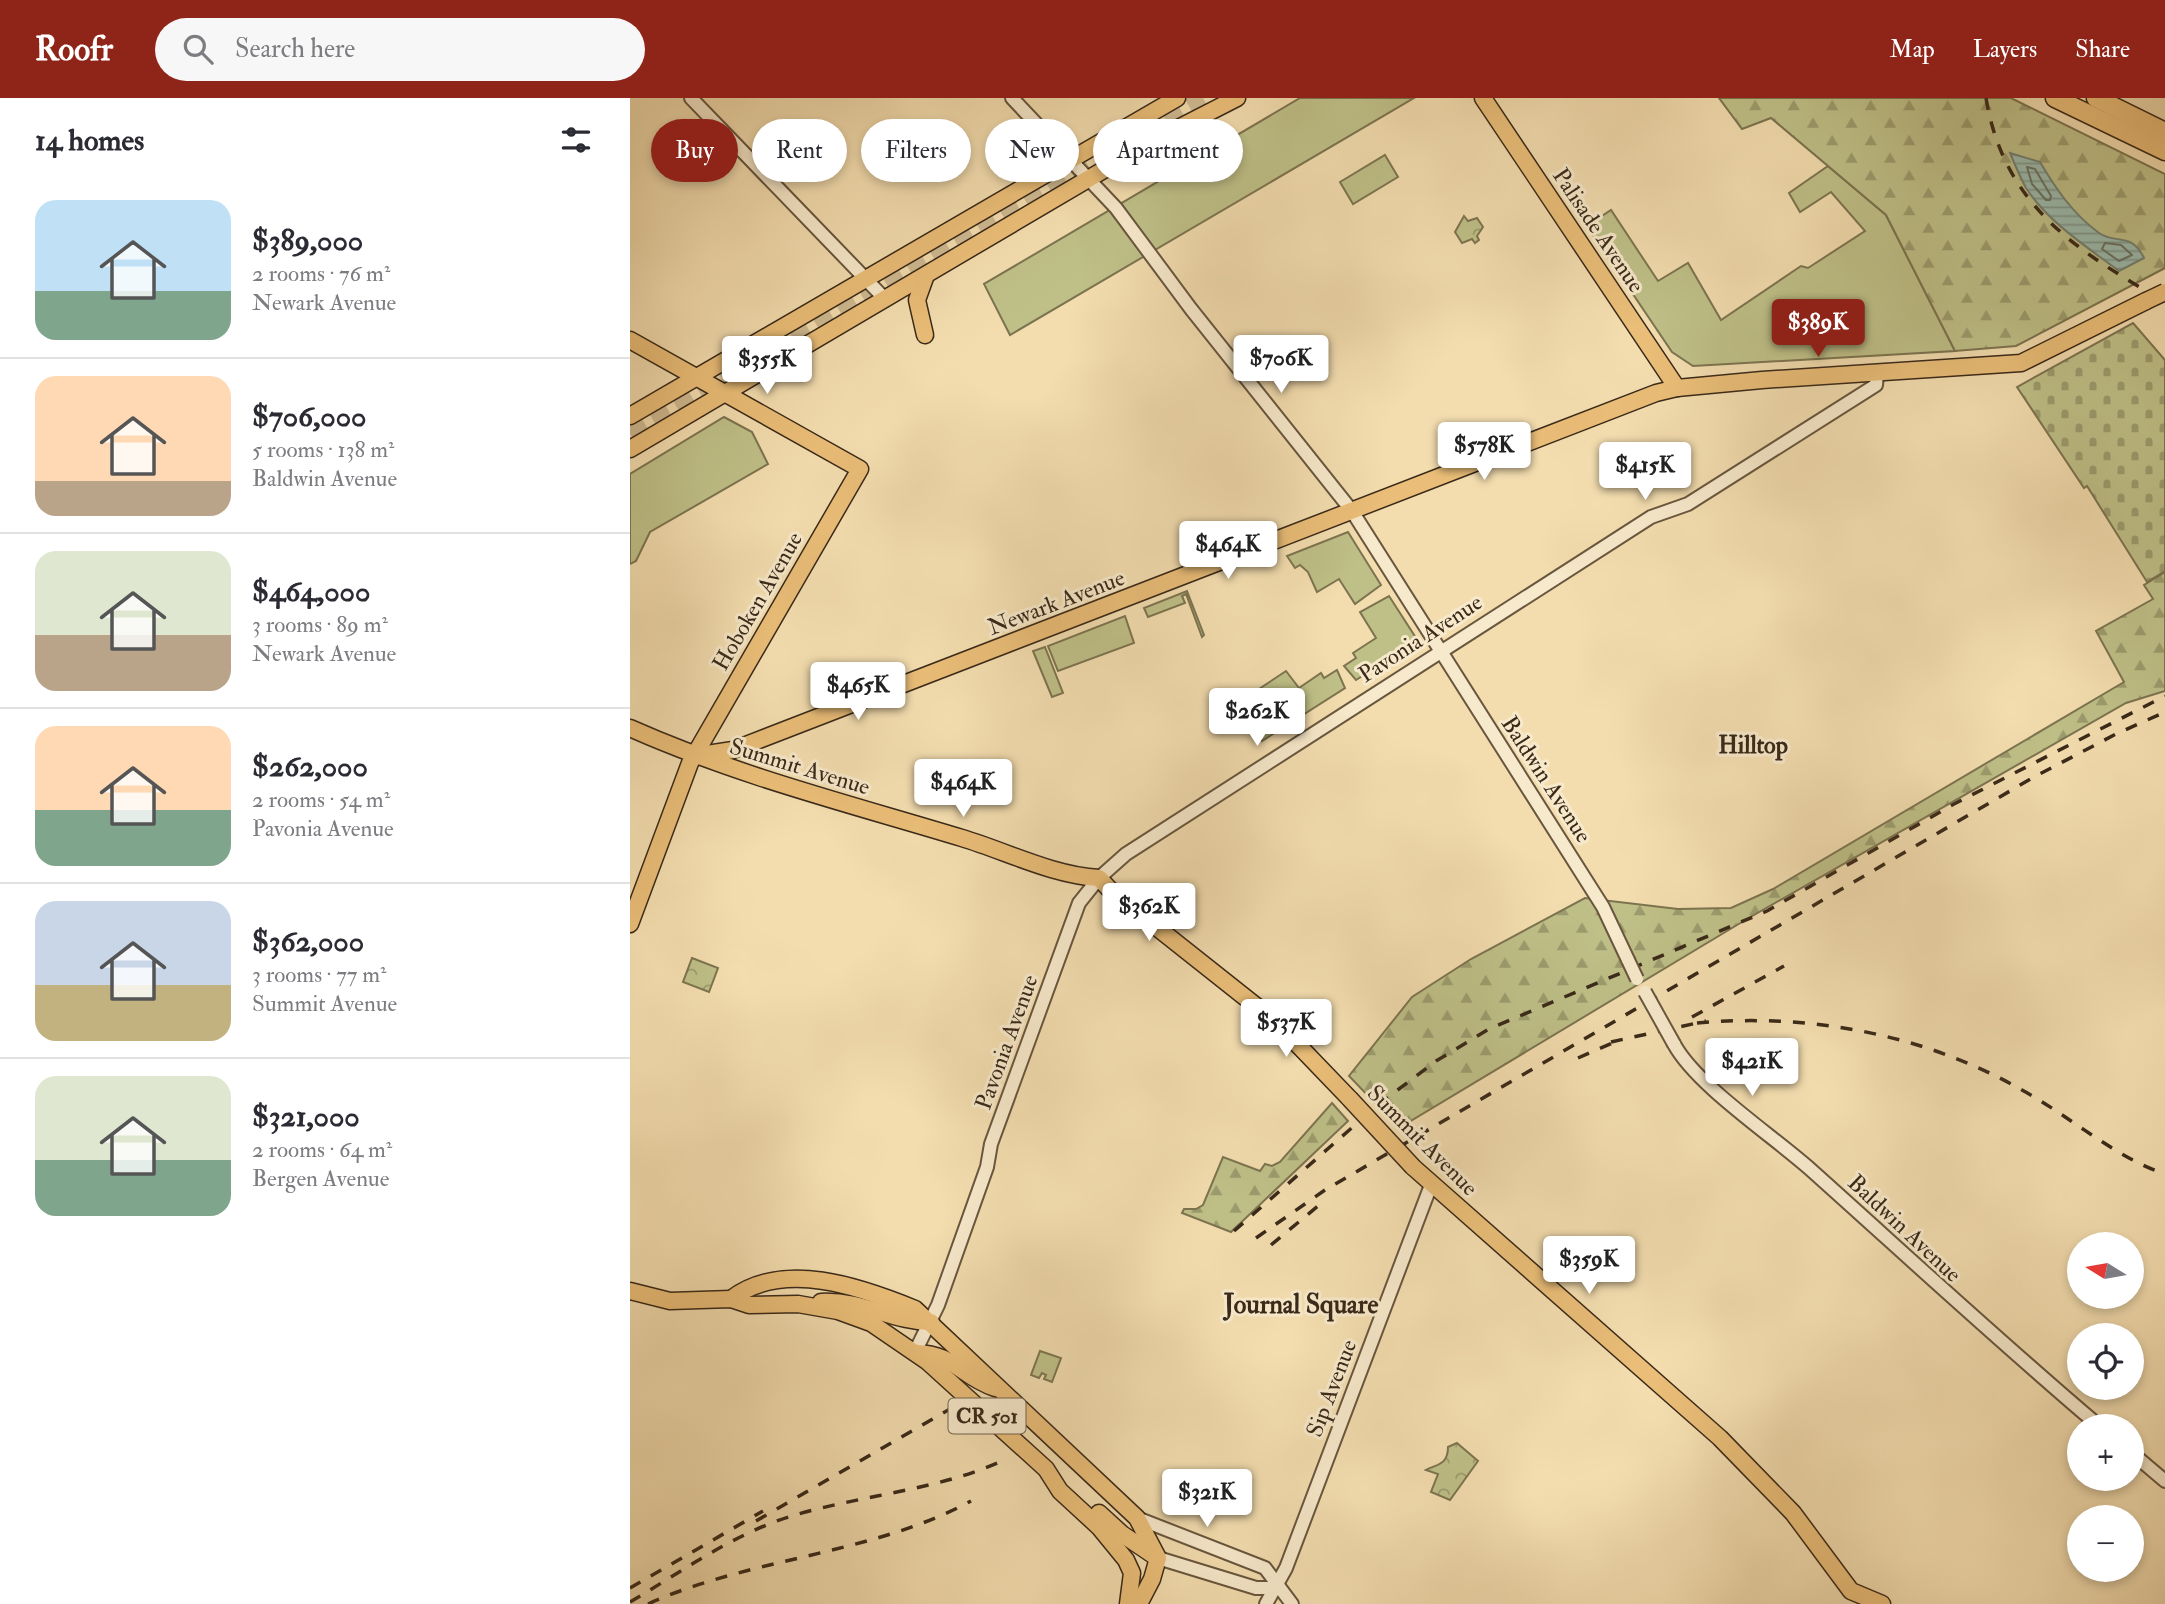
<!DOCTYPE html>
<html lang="en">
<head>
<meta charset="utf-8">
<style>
  :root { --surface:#fff; --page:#f7f7f7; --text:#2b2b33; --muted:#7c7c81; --line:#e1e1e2; --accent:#8f2418 }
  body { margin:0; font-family:"IM FELL Double Pica",serif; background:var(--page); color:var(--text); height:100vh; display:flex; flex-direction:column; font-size:26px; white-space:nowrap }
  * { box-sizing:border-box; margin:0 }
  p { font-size:23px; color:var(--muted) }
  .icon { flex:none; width:38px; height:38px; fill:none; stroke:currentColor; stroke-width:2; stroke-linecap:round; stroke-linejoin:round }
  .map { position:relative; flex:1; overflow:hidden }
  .panel { display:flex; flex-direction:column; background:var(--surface); width:630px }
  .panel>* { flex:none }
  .guide { position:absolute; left:21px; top:21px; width:665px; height:63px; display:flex; gap:14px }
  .needle { width:46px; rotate:281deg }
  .fabs { position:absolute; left:1437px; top:1134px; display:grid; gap:14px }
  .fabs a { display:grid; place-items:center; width:77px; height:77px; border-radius:50%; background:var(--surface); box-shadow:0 4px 10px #0003; font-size:35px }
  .price { position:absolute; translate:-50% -60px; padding:0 16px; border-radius:7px; background:#fff; color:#222; font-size:23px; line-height:46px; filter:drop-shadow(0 2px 4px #0008) }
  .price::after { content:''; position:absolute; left:50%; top:42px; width:21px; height:16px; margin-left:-10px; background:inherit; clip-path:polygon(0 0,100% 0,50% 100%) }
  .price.selected { background:var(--accent); color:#fff }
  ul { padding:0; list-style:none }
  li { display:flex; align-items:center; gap:21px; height:175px; padding:0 35px }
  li+li { border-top:2px solid var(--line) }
  li span { display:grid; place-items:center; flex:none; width:196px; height:140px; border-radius:21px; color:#555 }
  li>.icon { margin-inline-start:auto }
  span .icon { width:84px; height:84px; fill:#fffc; stroke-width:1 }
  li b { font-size:30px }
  h2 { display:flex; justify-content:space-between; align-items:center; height:84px; padding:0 35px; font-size:30px }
  .tag { padding:0 24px; border-radius:32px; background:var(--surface); box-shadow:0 4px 10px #0003; font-size:24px; line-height:63px }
  .tag.selected { background:var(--accent); color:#fff }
  header { display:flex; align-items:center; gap:42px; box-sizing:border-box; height:98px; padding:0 35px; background:var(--accent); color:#fff }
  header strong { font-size:33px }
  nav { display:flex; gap:38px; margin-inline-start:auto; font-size:24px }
  .search { width:490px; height:63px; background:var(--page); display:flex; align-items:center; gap:18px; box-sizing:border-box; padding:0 24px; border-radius:38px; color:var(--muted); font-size:26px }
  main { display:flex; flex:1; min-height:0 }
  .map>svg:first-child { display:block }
  .grass { fill:#bfc088; stroke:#7c7450; stroke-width:2 }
  .forest { fill:url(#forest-firs); stroke:#7c7450; stroke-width:2 }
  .cemetery { fill:url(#cemetery-stones); stroke:#7c7450; stroke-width:2 }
  .park { fill:url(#park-crowns); stroke:#7c7450; stroke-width:2 }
  .water { fill:url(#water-rules); stroke:#748172; stroke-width:2 }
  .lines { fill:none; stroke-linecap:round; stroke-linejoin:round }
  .shore { stroke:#6a7264; stroke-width:2 }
  .highway-tunnel { stroke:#ceb991; stroke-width:18; stroke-dasharray:18 9; stroke-linecap:butt }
  .minor-casing { stroke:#68563e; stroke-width:16 }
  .major-casing { stroke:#392919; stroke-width:19 }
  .highway-casing { stroke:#392919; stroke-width:21 }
  .minor { stroke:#f7e9cb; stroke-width:12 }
  .major { stroke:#eabe78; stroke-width:16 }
  .highway { stroke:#eabe78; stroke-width:18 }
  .rail { stroke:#392919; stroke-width:3.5; stroke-dasharray:12 12; stroke-linecap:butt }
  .minor-bridge-casing { stroke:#68563e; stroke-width:16; stroke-linecap:butt }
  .major-bridge-casing { stroke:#392919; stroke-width:19; stroke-linecap:butt }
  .minor-bridge { stroke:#f7e9cb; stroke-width:12 }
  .major-bridge { stroke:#eabe78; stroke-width:16 }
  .labels { text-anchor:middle; stroke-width:6; stroke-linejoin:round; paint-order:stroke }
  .shield { fill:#f7e9cb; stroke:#72634e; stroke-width:2 }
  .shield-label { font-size:21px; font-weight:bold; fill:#392919 }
  .street-label { font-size:23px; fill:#392919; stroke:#f7e9cb }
  .neighbourhood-label { font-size:24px; font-weight:bold; fill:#392919; stroke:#f7e9cb }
  .quarter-label { font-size:26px; font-weight:bold; fill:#392919; stroke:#f7e9cb }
</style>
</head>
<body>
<header>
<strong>Roofr</strong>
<div class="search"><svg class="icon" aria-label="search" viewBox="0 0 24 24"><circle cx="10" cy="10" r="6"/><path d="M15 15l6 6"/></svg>Search here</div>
<nav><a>Map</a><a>Layers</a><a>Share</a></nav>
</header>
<main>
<section class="panel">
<h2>14 homes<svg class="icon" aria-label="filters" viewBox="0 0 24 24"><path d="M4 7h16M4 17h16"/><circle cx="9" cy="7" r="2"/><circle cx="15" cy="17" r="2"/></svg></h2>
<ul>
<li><span style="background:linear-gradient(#bfe0f5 65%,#7fa58c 0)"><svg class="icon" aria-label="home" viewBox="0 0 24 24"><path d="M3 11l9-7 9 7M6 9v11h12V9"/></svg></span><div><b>$389,000</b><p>2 rooms · 76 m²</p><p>Newark Avenue</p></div></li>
<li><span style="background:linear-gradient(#ffd9b3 75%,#b9a48a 0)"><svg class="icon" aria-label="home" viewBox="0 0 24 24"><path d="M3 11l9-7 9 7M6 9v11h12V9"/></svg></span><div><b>$706,000</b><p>5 rooms · 138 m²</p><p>Baldwin Avenue</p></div></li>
<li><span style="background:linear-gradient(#dfe7d0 60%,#b9a48a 0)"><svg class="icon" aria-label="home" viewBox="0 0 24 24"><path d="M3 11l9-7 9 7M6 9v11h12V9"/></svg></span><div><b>$464,000</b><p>3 rooms · 89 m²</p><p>Newark Avenue</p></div></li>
<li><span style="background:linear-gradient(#ffd9b3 60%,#7fa58c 0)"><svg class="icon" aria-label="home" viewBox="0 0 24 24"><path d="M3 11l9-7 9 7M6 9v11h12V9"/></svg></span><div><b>$262,000</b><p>2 rooms · 54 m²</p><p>Pavonia Avenue</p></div></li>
<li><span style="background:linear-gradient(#c9d6e8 60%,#c2b280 0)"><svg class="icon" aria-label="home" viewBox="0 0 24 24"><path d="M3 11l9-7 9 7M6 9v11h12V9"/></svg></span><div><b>$362,000</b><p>3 rooms · 77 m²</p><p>Summit Avenue</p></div></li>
<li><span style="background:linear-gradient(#dfe7d0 60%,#7fa58c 0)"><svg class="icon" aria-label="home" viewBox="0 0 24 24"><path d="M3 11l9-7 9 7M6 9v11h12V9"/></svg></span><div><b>$321,000</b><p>2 rooms · 64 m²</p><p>Bergen Avenue</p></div></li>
</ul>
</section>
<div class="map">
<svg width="1535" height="1506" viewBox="0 0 1535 1506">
  <defs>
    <pattern id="forest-firs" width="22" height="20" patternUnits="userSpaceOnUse" patternTransform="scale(1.75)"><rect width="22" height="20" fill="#bfc088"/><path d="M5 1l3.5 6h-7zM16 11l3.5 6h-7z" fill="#9c9c6e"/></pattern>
    <pattern id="cemetery-stones" width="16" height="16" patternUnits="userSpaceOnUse" patternTransform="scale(1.75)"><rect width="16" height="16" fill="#bfc088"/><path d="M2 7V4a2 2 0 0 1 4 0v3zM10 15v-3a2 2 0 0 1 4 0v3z" fill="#9c9c6e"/></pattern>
    <pattern id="park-crowns" width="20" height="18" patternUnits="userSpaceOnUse" patternTransform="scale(1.75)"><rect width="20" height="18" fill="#bfc088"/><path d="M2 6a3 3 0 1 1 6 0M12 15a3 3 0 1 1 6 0" fill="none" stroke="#9c9c6e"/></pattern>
    <pattern id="water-rules" width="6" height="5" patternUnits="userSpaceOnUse" patternTransform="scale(1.75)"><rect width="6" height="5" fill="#9bbbae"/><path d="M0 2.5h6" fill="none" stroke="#7f988d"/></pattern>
  </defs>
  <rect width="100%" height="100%" fill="#f3ddaf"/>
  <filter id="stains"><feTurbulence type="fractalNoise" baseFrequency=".00286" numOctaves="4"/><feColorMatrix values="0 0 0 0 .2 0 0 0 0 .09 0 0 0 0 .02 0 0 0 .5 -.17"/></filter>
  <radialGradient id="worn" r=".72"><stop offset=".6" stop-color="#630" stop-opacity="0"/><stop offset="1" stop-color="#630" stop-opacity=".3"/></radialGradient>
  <!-- grass -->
  <g class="grass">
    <polygon points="670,0 784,0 380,237 354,186"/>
    <polygon points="755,57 768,79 723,106 710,84"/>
    <polygon points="1198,68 1256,117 1325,253 1063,268 1042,254 957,128 981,112 1028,183 1058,165 1091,222 1171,168 1178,170 1235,133 1201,94 1170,114 1159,95"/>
    <polygon points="94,319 122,334 138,366 20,434 6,463 0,466 0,376"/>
    <polygon points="718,434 751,487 725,506 709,481 687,494 678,474 670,467 665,470 657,458"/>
    <polygon points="557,493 574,537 572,539 556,496 552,498 555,505 518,519 514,510"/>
    <polygon points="759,498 788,543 726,582 714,568 726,560 723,555 746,540 730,514"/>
    <polygon points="495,518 504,545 428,573 418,548"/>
    <polygon points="415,549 433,595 422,599 403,553"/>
    <polygon points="707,572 715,590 632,643 630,639 626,641 605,607 656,573 669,590 691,575 694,580"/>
    <polygon points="410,1253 431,1260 422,1284 414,1281 416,1277 412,1275 409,1280 401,1277"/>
  </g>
  <!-- forest -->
  <g class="forest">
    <polygon points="1089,0 1381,0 1535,76 1535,170 1386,248 1325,253 1256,117 1141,20 1112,31"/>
    <polygon points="1535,474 1535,593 1496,605 1117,821 769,1030 719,978 782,899 841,861 955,800 1048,811 1101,810 1143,791 1494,584 1466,533 1523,501 1514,487"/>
    <polygon points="702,1005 718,1023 601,1134 552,1115 554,1111 566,1111 573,1107 593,1059 630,1073 635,1066 642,1068 650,1064"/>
  </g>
  <!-- cemetery -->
  <polygon class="cemetery" points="1503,225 1535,262 1535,473 1517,484 1457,388 1454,390 1387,289"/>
  <!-- park -->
  <g class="park">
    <polygon points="834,118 838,123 847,120 853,129 847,138 849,142 845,145 842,141 832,145 825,134"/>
    <polygon points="62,860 88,870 79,894 53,884"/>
    <path d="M 827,1345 L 848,1363 L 820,1402 L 801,1394 L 808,1376 L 796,1372 C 807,1366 818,1367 818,1349 Z"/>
  </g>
  <!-- water -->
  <path class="water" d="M 1380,55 L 1410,64 C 1426,91 1443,116 1469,135 C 1486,147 1501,133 1514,160 L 1489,173 C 1457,149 1418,124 1396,90 C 1390,79 1385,67 1380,55 Z"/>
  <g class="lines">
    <!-- shore -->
    <g class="shore">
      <polygon points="1397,69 1405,71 1421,98 1420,102 1416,102 1402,86"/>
      <polygon points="1475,145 1491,147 1502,157 1489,163 1472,151"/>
    </g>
    <!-- highway-tunnel -->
    <polyline class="highway-tunnel" points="0,336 573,0"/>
    <defs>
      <g id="minor">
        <polyline points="61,0 255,201"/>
        <polyline points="382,0 486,110 561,211 722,413 973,809 998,862"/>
        <path d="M 1044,946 C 1066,987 1143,1038 1180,1071 C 1276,1157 1371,1245 1469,1328"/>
        <polyline points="285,1254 308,1207 357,1069 361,1046 449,805 469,780 496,756 1021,419 1058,406 1246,287 1247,276"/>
        <polyline points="1502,1355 1535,1383"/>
        <polyline points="507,1420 635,1470 662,1506"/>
        <polyline points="528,1460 626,1490 647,1490"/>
        <polyline points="636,1506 656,1470 801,1087"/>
      </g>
      <g id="major">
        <polyline points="853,0 1047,290"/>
        <polyline points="295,237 287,202 296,177"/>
        <polyline points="0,242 230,371 60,665 0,826"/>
        <polyline points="0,318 547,0"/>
        <polyline points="0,351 521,44 607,0"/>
        <path d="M 0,630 C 108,678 220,706 332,740 C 378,754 422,777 469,780 L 481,793 L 645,923 L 720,1001"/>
        <polyline points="64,658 103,652 1026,295 1047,290 1132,282 1391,265 1516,203"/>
        <polyline points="783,1069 1090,1340 1163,1415 1221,1493 1252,1506"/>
        <polyline points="0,1193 40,1203 101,1201 119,1207 168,1206 208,1213 241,1225 298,1264 416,1371 430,1393 469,1429 496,1462 502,1475 498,1506"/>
        <path d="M 101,1201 C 153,1161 231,1189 285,1211 L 507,1420 L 528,1460 L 522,1481 L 509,1506"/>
        <path d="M 191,1204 C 233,1202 261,1223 301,1224"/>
        <path d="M 286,1255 C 325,1256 330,1278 365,1290"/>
        <polyline points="469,1415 492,1436 526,1459"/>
      </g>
      <g id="highway">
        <polyline points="1425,0 1535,53"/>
        <polyline points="1466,0 1535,34"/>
      </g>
    </defs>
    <!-- minor casing -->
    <use href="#minor" class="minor-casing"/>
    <!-- major casing -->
    <use href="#major" class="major-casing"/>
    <!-- highway casing -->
    <use href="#highway" class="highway-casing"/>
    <!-- minor -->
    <use href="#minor" class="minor"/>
    <!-- major -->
    <use href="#major" class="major"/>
    <!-- highway -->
    <use href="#highway" class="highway"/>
    <!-- rail -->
    <g class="rail">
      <path d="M 1356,0 C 1374,109 1448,153 1535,204"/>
      <polyline points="1062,919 1154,868"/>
      <path d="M 1067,925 C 1179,915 1294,936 1392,992 C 1438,1017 1486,1060 1535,1076"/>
      <polyline points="981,944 1076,923"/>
      <polyline points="948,960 989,942"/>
      <polyline points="604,1133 749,1006 806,963 859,931 1137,813 1324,706 1535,598"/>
      <polyline points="626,1140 695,1092 1404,679 1486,636 1535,614"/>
      <polyline points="641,1147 694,1103"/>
      <polyline points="126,1423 320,1311"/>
      <polyline points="0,1490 133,1413"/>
      <path d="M 0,1504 C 53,1473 106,1434 165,1417 C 233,1397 308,1392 372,1363"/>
      <path d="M 18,1506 C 122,1459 241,1457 341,1403"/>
    </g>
    <defs>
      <g id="minor-bridge">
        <polyline points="998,862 1007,881"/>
        <polyline points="1015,894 1044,946"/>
      </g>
      <g id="major-bridge">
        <polyline points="1516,203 1535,194"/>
        <polyline points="720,1001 783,1069"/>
      </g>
    </defs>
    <!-- minor-bridge casing -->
    <use href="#minor-bridge" class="minor-bridge-casing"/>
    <!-- major-bridge casing -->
    <use href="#major-bridge" class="major-bridge-casing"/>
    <!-- minor-bridge -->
    <use href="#minor-bridge" class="minor-bridge"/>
    <!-- major-bridge -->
    <use href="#major-bridge" class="major-bridge"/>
  </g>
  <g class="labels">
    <!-- shield labels -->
    <rect class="shield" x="318.5" y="1300.5" width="77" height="35" rx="5"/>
    <g class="shield-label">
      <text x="357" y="1325">CR 501</text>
    </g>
    <!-- street labels -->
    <g class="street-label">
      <text transform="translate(969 132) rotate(56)" y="8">Palisade Avenue</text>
      <text transform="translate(127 503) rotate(-60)" y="8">Hoboken Avenue</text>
      <text transform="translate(426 504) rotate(-21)" y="8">Newark Avenue</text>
      <text transform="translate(790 540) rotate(-33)" y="8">Pavonia Avenue</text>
      <text transform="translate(170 668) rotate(17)" y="8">Summit Avenue</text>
      <text transform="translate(917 681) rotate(57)" y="8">Baldwin Avenue</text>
      <text transform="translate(376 944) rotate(-70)" y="8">Pavonia Avenue</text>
      <text transform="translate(793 1042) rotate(45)" y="8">Summit Avenue</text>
      <text transform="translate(1275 1130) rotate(43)" y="8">Baldwin Avenue</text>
      <text transform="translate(701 1290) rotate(-69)" y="8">Sip Avenue</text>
    </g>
    <!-- neighbourhood labels -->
    <g class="neighbourhood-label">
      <text x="1123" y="655">Hilltop</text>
    </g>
    <!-- quarter labels -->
    <g class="quarter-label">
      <text x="671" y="1215">Journal Square</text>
    </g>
  </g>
  <rect width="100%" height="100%" filter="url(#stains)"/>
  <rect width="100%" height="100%" fill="url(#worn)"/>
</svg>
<div class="fabs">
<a><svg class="needle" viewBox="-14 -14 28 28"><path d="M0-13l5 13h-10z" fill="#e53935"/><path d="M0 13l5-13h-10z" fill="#7c7c81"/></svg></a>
<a><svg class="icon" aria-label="locate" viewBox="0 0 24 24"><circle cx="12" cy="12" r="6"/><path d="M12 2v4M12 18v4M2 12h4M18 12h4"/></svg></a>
<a>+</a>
<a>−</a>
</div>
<b class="price selected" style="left:1188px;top:261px">$389K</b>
<b class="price" style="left:651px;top:297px">$706K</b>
<b class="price" style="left:137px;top:298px">$355K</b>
<b class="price" style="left:854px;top:384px">$578K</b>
<b class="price" style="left:1015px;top:404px">$415K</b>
<b class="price" style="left:598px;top:483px">$464K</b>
<b class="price" style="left:228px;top:624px">$465K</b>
<b class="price" style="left:627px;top:650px">$262K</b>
<b class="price" style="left:333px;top:721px">$464K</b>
<b class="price" style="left:519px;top:845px">$362K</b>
<b class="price" style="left:656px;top:961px">$537K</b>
<b class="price" style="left:1122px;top:1000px">$421K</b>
<b class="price" style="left:959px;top:1198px">$359K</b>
<b class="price" style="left:577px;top:1431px">$321K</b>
<div class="guide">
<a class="tag selected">Buy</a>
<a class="tag">Rent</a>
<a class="tag">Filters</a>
<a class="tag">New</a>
<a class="tag">Apartment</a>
</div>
</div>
</main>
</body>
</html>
